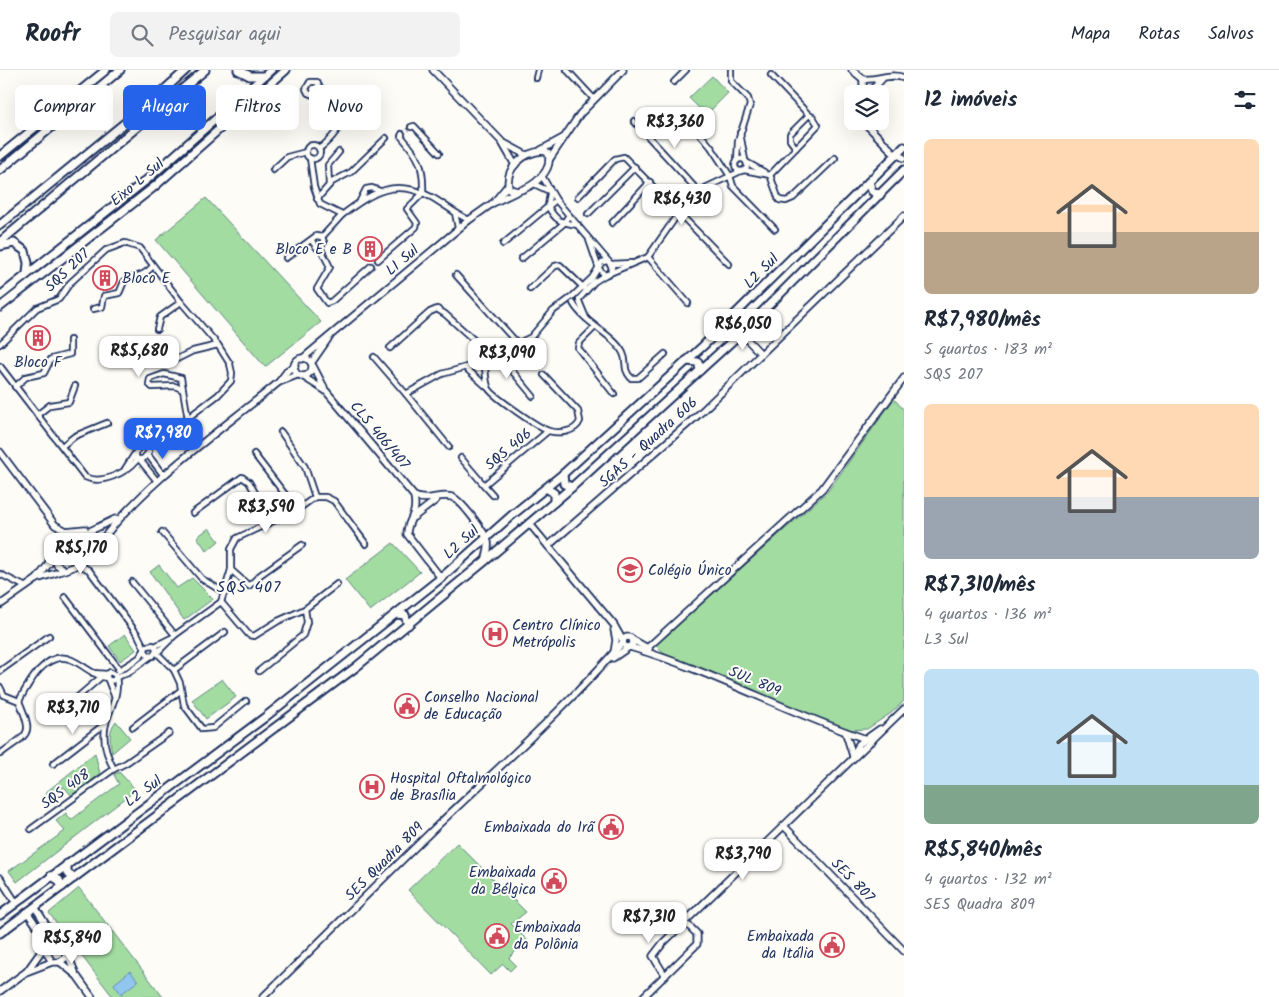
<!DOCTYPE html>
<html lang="pt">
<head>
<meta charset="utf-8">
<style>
  :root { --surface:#fff; --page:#f2f2f3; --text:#1f2937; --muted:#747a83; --line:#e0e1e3; --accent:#2563eb }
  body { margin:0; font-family:Kalam,sans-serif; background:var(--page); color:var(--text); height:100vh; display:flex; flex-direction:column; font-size:19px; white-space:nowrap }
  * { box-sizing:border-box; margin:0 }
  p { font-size:16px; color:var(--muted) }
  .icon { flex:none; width:28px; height:28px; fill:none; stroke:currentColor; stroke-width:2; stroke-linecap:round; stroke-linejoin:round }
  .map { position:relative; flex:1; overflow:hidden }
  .side { display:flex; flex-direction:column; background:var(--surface); width:375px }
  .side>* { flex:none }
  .hud { position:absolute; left:15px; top:15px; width:475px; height:45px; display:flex; gap:10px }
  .controls { position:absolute; left:844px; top:15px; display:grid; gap:10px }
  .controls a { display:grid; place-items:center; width:45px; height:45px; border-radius:8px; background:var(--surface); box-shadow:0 5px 20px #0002; font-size:25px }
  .price { position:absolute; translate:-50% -42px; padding:0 11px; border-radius:10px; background:#fff; color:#222; font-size:16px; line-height:32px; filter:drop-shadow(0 1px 2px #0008) }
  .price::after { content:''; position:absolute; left:50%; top:30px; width:15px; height:11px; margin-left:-8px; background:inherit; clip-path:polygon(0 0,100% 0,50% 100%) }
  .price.selected { background:var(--accent); color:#fff }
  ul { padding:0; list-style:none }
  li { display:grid; align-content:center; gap:10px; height:265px; padding:0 20px }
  li span { display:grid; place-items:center; height:155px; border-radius:8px; color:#555 }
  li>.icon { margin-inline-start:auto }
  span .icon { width:90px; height:90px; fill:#fffc; stroke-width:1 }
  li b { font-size:21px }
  h2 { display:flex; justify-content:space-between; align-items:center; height:60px; padding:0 20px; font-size:21px }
  .chip { padding:0 18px; border-radius:8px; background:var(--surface); box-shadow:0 5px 20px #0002; font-size:18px; line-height:45px }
  .chip.selected { background:var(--accent); color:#fff }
  header { display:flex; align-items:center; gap:30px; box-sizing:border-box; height:70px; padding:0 25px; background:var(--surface); border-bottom:1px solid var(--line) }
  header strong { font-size:24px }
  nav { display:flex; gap:28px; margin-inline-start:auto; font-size:18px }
  .search { width:350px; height:45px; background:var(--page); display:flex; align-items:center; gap:12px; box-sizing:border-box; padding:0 18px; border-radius:8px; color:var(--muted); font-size:19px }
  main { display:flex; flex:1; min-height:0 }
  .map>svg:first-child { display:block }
  .green { fill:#a3dca1; stroke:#5f8680 }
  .water { fill:#91c7ef; stroke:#628ab5 }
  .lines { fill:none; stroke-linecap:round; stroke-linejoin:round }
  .minor-tunnel { stroke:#d0d3d8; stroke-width:4.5; stroke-dasharray:4.5 2; stroke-linecap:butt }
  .minor-casing { stroke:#1b2f5e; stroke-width:8 }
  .tertiary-casing { stroke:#1b2f5e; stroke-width:9 }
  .primary-casing { stroke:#1b2f5e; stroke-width:11 }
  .trunk-casing { stroke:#1b2f5e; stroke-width:11 }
  .minor { stroke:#fdfcf7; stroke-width:4.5 }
  .tertiary { stroke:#fdfcf7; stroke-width:5.5 }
  .primary { stroke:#fdfcf7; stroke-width:7 }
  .trunk { stroke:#fdfcf7; stroke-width:7 }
  .labels { text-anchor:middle; stroke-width:4; stroke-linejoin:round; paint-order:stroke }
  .street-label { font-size:15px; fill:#1b2f5e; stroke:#fdfcf7 }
  .poi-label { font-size:15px; fill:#1b2f5e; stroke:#fdfcf7; text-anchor:start }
  .neighbourhood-label { font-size:16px; letter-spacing:1px; fill:#1b2f5e; stroke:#fdfcf7 }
</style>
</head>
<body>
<header>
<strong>Roofr</strong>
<div class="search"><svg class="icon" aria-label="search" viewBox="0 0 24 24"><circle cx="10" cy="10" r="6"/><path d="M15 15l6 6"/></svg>Pesquisar aqui</div>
<nav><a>Mapa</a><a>Rotas</a><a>Salvos</a></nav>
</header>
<main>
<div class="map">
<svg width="904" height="927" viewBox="0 0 904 927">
  <rect width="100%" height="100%" fill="#fdfcf7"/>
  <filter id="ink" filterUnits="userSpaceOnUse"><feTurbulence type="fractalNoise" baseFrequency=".02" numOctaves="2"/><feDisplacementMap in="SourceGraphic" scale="10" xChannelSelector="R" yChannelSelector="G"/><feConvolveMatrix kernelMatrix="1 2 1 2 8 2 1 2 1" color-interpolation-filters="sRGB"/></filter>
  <g filter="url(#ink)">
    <!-- green -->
    <g class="green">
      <polygon points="712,6 728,23 706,45 689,28"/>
      <polygon points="206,128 321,252 265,297 156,170"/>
      <polygon points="894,329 904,340 904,631 891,643 867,659 846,660 663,583 655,575 828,421"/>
      <polygon points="209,458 219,471 207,481 197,467"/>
      <polygon points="393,473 420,502 370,541 345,510"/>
      <polygon points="159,495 177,518 192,508 213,529 184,550 150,502"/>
      <polygon points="125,564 136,580 120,591 109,576"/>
      <polygon points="222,609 236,627 206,649 192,630"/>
      <path d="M 116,651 L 130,668 L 112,683 C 110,671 108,661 116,651 Z"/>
      <polygon points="95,683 100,704 72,726 64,717 49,728 45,723"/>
      <polygon points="119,702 136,720 17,812 9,801 65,761 56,751 66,743 71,750 119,714 114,705"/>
      <polygon points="457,773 526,842 511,854 527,870 509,888 516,895 510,901 503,894 491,905 408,820"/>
      <polygon points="79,818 163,927 113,927 49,843"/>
    </g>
    <!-- water -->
    <polygon class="water" points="130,901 138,911 121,924 114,914"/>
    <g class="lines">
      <!-- minor-tunnel -->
      <polyline class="minor-tunnel" points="402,64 411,57"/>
      <defs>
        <g id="minor">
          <polyline points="567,0 594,29"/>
          <polyline points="731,0 731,11 748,28 750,35 738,71 737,91"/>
          <polyline points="536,8 538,0"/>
          <polyline points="674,12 686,0"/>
          <polyline points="685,46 711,77 730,106 733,116 775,159"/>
          <polyline points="634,51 699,122"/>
          <polyline points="411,57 414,56 439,83"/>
          <polyline points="740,63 745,90"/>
          <circle cx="313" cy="82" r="7"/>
          <polyline points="796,78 790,70 790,64 809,45"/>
          <path d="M 319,79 C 343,60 359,30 320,18 L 317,12 L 310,12 L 306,19 L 308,23 L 313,25 L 318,23 L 320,18"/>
          <path d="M 310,88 L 314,117 L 320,134 L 342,145 C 373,122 395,107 433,128 C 445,135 456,144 469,150"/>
          <circle cx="741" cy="95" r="6"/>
          <polyline points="746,92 764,102"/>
          <polyline points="273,100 287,87 306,82"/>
          <polyline points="744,100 770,105 818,55 813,47 809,45 771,5"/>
          <polyline points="770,105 779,130 786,131 793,128 835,88"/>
          <polyline points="542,106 556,130 609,192"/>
          <polyline points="534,114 549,121"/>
          <polyline points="329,115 328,95 339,82"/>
          <path d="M 550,123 L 548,136 C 555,151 562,153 578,155"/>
          <polyline points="578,127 615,89 624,87 729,194"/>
          <polyline points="317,129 332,112 351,102 386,68"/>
          <polyline points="360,131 366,119 372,118 380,121"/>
          <polyline points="455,143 458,158"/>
          <polyline points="588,144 635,97"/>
          <polyline points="612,153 650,112"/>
          <polyline points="322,167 342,145"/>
          <polyline points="589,170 598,196"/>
          <polyline points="503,174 556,130"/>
          <polyline points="320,177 330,197 317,219 327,233 332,231 371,196"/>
          <polyline points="648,187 688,233"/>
          <polyline points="286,188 316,166 322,167 324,172 317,178 312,171"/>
          <polyline points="521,189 563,154 569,145"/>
          <path d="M 378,190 L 416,157 L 417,153 L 407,139 L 423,123 C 424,95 419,87 401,66 L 402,64"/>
          <polyline points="611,194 631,193"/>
          <polyline points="610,203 648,187 687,131 707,117 741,101"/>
          <polyline points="456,205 518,274"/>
          <polyline points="530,219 555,196 560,195 586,220"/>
          <polyline points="573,226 592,208 602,192 608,191 612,197 610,203 605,205 598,198"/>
          <polyline points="579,229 594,212 605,205"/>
          <polyline points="579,231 586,248"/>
          <path d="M 573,233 C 584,253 614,265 623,283 C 628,293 622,298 631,308 L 638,308 L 665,284"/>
          <path d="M 93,239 L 102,237 L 104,226 L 119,223 C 121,220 122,215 124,212 C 131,205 142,209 153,196"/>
          <polyline points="595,257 579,273 578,278 614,324"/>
          <polyline points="157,259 160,247 181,232"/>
          <polyline points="0,274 37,238 59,229 70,213 106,180 125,173 140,178 181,232 218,275 230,294 232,303 231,311 218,325 160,369 144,376"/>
          <polyline points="390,278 430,242 437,239 445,244 476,272 496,284"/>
          <polyline points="504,280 513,302 533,326"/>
          <polyline points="374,287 406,324 442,304 484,292"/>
          <polyline points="175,290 193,281 218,275"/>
          <path d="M 0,296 L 85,407 C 101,415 126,403 137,390"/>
          <polyline points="467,299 487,317"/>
          <path d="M 544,305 L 578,341 L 580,351 C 576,362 559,364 549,361 C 540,359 493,326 489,319 C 485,312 486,299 484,292 L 496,284 L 531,267 L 553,241 L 572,227"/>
          <polyline points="181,308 164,304 150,309 149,314 152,317 175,316 183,320"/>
          <polyline points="181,308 188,349"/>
          <polyline points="15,317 26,307 44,303 51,289 70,284 70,270"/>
          <polyline points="406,324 449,377"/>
          <polyline points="37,345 50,335 69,332 75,316"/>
          <polyline points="62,376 75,366 107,353"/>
          <polygon points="142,376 148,378 149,382 143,389 136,389 136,381"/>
          <polyline points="254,384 297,440"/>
          <polyline points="148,385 164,406"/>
          <polyline points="461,388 484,415 548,361"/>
          <polyline points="140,390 157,411"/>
          <polyline points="125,399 134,385"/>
          <polyline points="484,415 493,425"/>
          <polyline points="315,427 326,427 334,431 366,474"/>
          <polyline points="193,443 242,407 249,412 271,451"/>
          <polyline points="162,462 202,509 225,523"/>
          <polyline points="78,494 89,500 138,565 145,579"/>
          <polyline points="231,500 249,516 260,505 302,475"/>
          <polyline points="0,504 26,517"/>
          <polyline points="132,512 175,565"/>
          <polyline points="65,527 120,600"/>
          <polyline points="221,532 249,565 254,566 278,551 305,539 337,514"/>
          <polyline points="225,562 174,600 157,583 175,565 221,532 231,500 231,479 237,468 297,440 315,427 305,397 281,362"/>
          <polyline points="155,576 171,568"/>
          <polyline points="174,600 180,613 184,635 202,659 213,658 246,631"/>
          <polyline points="0,601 49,566"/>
          <polyline points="118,601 139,588 147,576 153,575 157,579 153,586 149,586 145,581"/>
          <polyline points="259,601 303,565 307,552 305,539"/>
          <polyline points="93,603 107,604"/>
          <polyline points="116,607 128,603 151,586"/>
          <polyline points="108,610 115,628"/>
          <polyline points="0,617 4,625 19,631"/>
          <polyline points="66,637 100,608"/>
          <polyline points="133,657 180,621"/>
          <path d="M 0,684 C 29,662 34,667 19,631 C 28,614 47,578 72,590 C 85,596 91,604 106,608 C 110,610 110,612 115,609 L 116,605 L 110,602 L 107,604 L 107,608"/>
          <polyline points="53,694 106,653"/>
          <polyline points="114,699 126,693 169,663"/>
          <path d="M 31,759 L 114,699 C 106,685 102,669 106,653 C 110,638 120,624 116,607"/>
        </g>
        <g id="tertiary">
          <polyline points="433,0 502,72 526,85"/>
          <polyline points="852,0 863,9"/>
          <path d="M 863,9 C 876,11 892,2 904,8"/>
          <polyline points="863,9 863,24"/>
          <polyline points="868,24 882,9"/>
          <polyline points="863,51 894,83 904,88"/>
          <polyline points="503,74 515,95"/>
          <polyline points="541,80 563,68"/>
          <path d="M 543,81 L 548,83 C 554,101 533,117 518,121 L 509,119 C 504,98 524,82 543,81 Z"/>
          <polyline points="549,90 580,44 623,0"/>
          <polyline points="495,131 508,115"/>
          <polyline points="741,263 761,284"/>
          <circle cx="303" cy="297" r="9"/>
          <polyline points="302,289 469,150 493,133 518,121"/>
          <polyline points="312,292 328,269"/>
          <polyline points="313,296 324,317"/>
          <path d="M 302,306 L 326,321 L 414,426 C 418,447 407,449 407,464 L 441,508"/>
          <polyline points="279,312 288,300 295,296"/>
          <polyline points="0,382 55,455 74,465"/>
          <path d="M 414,426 C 429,433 439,423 452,427 C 461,430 485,462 488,472 C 489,479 487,485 485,491"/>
          <polyline points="414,447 436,430"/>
          <polyline points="529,453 614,555 623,571"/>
          <polyline points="65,461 85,459"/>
          <polyline points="88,462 115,449"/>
          <path d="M 87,463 C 94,465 96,468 97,476 C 89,488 78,496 65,500 L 57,495 L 55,487 C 61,473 72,464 87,463 Z"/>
          <path d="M 97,476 C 146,411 216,364 279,312 L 297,305"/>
          <polyline points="548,476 698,345 904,146"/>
          <polyline points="48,494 58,465"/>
          <polyline points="37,509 51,491"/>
          <polyline points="0,535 37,509 65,500"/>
          <circle cx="628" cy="572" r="5"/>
          <polyline points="633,570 649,579"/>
          <path d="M 630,577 C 713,601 789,644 872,671"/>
          <polyline points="644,581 822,419 904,308"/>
          <polyline points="614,583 616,570 614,560"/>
          <polyline points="613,588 629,577"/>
          <polyline points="846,664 853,686"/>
          <polyline points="853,687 859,674 880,659"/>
          <polyline points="784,756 904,881"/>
          <polyline points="0,808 16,833"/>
          <polyline points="35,837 55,869"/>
          <path d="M 27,842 C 36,855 45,865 45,880 L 52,892 L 60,892 L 65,888 L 66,882 L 58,870 L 53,870 L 46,873"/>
          <polyline points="67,883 75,902"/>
          <polyline points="60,892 77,906 92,927"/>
          <polyline points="27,901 45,876"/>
          <polyline points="665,906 653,886 663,873 904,639"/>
          <polyline points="0,921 26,902 52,892"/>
          <path d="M 263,927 C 322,870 380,811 439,754 C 502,694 567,637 623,572"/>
          <polyline points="643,927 697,874 697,864 689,856 683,854"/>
        </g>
        <g id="primary">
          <polyline points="0,86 106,0"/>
          <polyline points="0,100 120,0"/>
          <polyline points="869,112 872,121 880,125"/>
          <polyline points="0,226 149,108 271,0"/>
          <polyline points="0,237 154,117 286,0"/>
          <polyline points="686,291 698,292 700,300"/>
          <polyline points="563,404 564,414 572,417"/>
          <polyline points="546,418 554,423 554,432"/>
          <polyline points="396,544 405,545 408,555"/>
          <polyline points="67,794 67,803 74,808"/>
          <polyline points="51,806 59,810 62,817"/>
          <polyline points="0,845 264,648 441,508 511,446 563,404 703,276 904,77"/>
          <polyline points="0,863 356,597 485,491 572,417 741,263 904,100"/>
        </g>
        <g id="trunk">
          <polyline points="238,0 250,6 264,6"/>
          <polyline points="0,155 154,29 186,0"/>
          <polyline points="0,172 205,0"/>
          <polyline points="0,176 14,173 25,181 28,193 27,204"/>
        </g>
      </defs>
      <!-- minor casing -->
      <use href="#minor" class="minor-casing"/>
      <!-- tertiary casing -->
      <use href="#tertiary" class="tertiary-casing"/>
      <!-- primary casing -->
      <use href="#primary" class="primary-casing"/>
      <!-- trunk casing -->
      <use href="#trunk" class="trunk-casing"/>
      <!-- minor -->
      <use href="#minor" class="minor"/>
      <!-- tertiary -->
      <use href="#tertiary" class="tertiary"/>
      <!-- primary -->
      <use href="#primary" class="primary"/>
      <!-- trunk -->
      <use href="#trunk" class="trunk"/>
    </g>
  </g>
  <!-- icons -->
  <defs>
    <symbol id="building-ring" viewBox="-11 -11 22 22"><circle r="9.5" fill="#fdfcf7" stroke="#d1495b" stroke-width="1.5"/><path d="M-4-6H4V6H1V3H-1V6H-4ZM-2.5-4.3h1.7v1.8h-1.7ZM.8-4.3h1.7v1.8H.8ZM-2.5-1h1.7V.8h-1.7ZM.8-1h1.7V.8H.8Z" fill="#d1495b"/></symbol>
    <symbol id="school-ring" viewBox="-11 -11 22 22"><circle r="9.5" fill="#fdfcf7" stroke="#d1495b" stroke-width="1.5"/><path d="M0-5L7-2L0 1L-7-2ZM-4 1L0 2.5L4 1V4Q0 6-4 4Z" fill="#d1495b"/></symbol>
    <symbol id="hospital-ring" viewBox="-11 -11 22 22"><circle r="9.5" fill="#fdfcf7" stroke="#d1495b" stroke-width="1.5"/><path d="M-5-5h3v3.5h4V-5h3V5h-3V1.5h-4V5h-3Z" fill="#d1495b"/></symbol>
    <symbol id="civic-ring" viewBox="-11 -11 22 22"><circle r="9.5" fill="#fdfcf7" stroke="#d1495b" stroke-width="1.5"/><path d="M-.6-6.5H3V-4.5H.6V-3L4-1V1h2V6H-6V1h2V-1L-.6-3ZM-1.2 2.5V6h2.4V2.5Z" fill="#d1495b"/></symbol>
  </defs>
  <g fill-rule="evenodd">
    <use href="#building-ring" x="356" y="165" width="28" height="28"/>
    <use href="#building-ring" x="91" y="194" width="28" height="28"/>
    <use href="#building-ring" x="24" y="254" width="28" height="28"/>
    <use href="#school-ring" x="616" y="486" width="28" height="28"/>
    <use href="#hospital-ring" x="481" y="550" width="28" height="28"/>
    <use href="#civic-ring" x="393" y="622" width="28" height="28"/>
    <use href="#hospital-ring" x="358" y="703" width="28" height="28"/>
    <use href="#civic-ring" x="597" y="743" width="28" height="28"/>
    <use href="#civic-ring" x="540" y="797" width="28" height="28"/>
    <use href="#civic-ring" x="483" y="852" width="28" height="28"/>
    <use href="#civic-ring" x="818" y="861" width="28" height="28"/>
  </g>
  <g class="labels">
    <!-- street labels -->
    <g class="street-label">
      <text transform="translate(137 112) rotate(-40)" y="5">Eixo L Sul</text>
      <text transform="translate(402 190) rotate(-40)" y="5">L1 Sul</text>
      <text transform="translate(67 200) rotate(-44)" y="5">SQS 207</text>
      <text transform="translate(761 201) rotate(-45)" y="5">L2 Sul</text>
      <text transform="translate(380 365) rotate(50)" y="5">CLS 406/407</text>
      <text transform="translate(648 372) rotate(-42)" y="5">SGAS - Quadra 606</text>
      <text transform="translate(508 379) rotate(-40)" y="5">SQS 406</text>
      <text transform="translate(461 472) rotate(-42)" y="5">L2 Sul</text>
      <text transform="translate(755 611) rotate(23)" y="5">SUL 809</text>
      <text transform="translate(65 719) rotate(-36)" y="5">SQS 408</text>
      <text transform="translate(143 721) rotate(-36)" y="5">L2 Sul</text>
      <text transform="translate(384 791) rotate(-45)" y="5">SES Quadra 809</text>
      <text transform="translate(853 810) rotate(46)" y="5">SES 807</text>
    </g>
    <!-- poi labels -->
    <g class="poi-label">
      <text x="352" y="184" text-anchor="end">Bloco E e B</text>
      <text x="122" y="213">Bloco E</text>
      <text x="38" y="297" text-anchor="middle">Bloco F</text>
      <text x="648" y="505">Colégio Único</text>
      <text x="512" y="560">Centro Clínico<tspan x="512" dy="17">Metrópolis</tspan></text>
      <text x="424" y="632">Conselho Nacional<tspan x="424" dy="17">de Educação</tspan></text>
      <text x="390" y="713">Hospital Oftalmológico<tspan x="390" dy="17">de Brasília</tspan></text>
      <text x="594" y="762" text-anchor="end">Embaixada do Irã</text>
      <text x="536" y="807" text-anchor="end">Embaixada<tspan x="536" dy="17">da Bélgica</tspan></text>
      <text x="514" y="862">Embaixada<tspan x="514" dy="17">da Polônia</tspan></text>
      <text x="814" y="871" text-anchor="end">Embaixada<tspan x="814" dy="17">da Itália</tspan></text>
    </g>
    <!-- neighbourhood labels -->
    <g class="neighbourhood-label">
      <text x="249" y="522">SQS 407</text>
    </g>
  </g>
</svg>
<div class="controls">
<a><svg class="icon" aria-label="layers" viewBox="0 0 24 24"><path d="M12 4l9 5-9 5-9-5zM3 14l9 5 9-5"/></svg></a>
</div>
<b class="price" style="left:675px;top:79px">R$3,360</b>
<b class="price" style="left:682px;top:156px">R$6,430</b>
<b class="price" style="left:743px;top:281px">R$6,050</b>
<b class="price" style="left:139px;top:308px">R$5,680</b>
<b class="price" style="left:507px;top:310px">R$3,090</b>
<b class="price selected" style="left:163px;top:390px">R$7,980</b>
<b class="price" style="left:266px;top:464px">R$3,590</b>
<b class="price" style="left:81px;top:505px">R$5,170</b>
<b class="price" style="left:73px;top:665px">R$3,710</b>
<b class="price" style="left:743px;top:811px">R$3,790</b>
<b class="price" style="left:649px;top:874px">R$7,310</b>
<b class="price" style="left:72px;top:895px">R$5,840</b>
<div class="hud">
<a class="chip">Comprar</a>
<a class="chip selected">Alugar</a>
<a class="chip">Filtros</a>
<a class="chip">Novo</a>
</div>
</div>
<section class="side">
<h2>12 imóveis<svg class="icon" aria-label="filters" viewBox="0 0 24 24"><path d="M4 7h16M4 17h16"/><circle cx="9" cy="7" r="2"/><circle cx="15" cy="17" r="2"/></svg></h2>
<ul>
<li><span style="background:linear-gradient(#ffd9b3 60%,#b9a48a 0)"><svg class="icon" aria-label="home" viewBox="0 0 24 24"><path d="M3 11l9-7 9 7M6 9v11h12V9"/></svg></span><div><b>R$7,980/mês</b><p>5 quartos · 183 m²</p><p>SQS 207</p></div></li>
<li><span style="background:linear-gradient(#ffd9b3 60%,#9aa5b1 0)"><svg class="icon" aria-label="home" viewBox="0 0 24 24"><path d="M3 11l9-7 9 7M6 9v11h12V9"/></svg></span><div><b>R$7,310/mês</b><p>4 quartos · 136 m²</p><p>L3 Sul</p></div></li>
<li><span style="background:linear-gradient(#bfe0f5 75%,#7fa58c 0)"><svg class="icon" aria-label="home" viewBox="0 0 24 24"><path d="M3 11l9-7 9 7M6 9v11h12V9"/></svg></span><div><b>R$5,840/mês</b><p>4 quartos · 132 m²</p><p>SES Quadra 809</p></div></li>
</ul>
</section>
</main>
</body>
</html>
